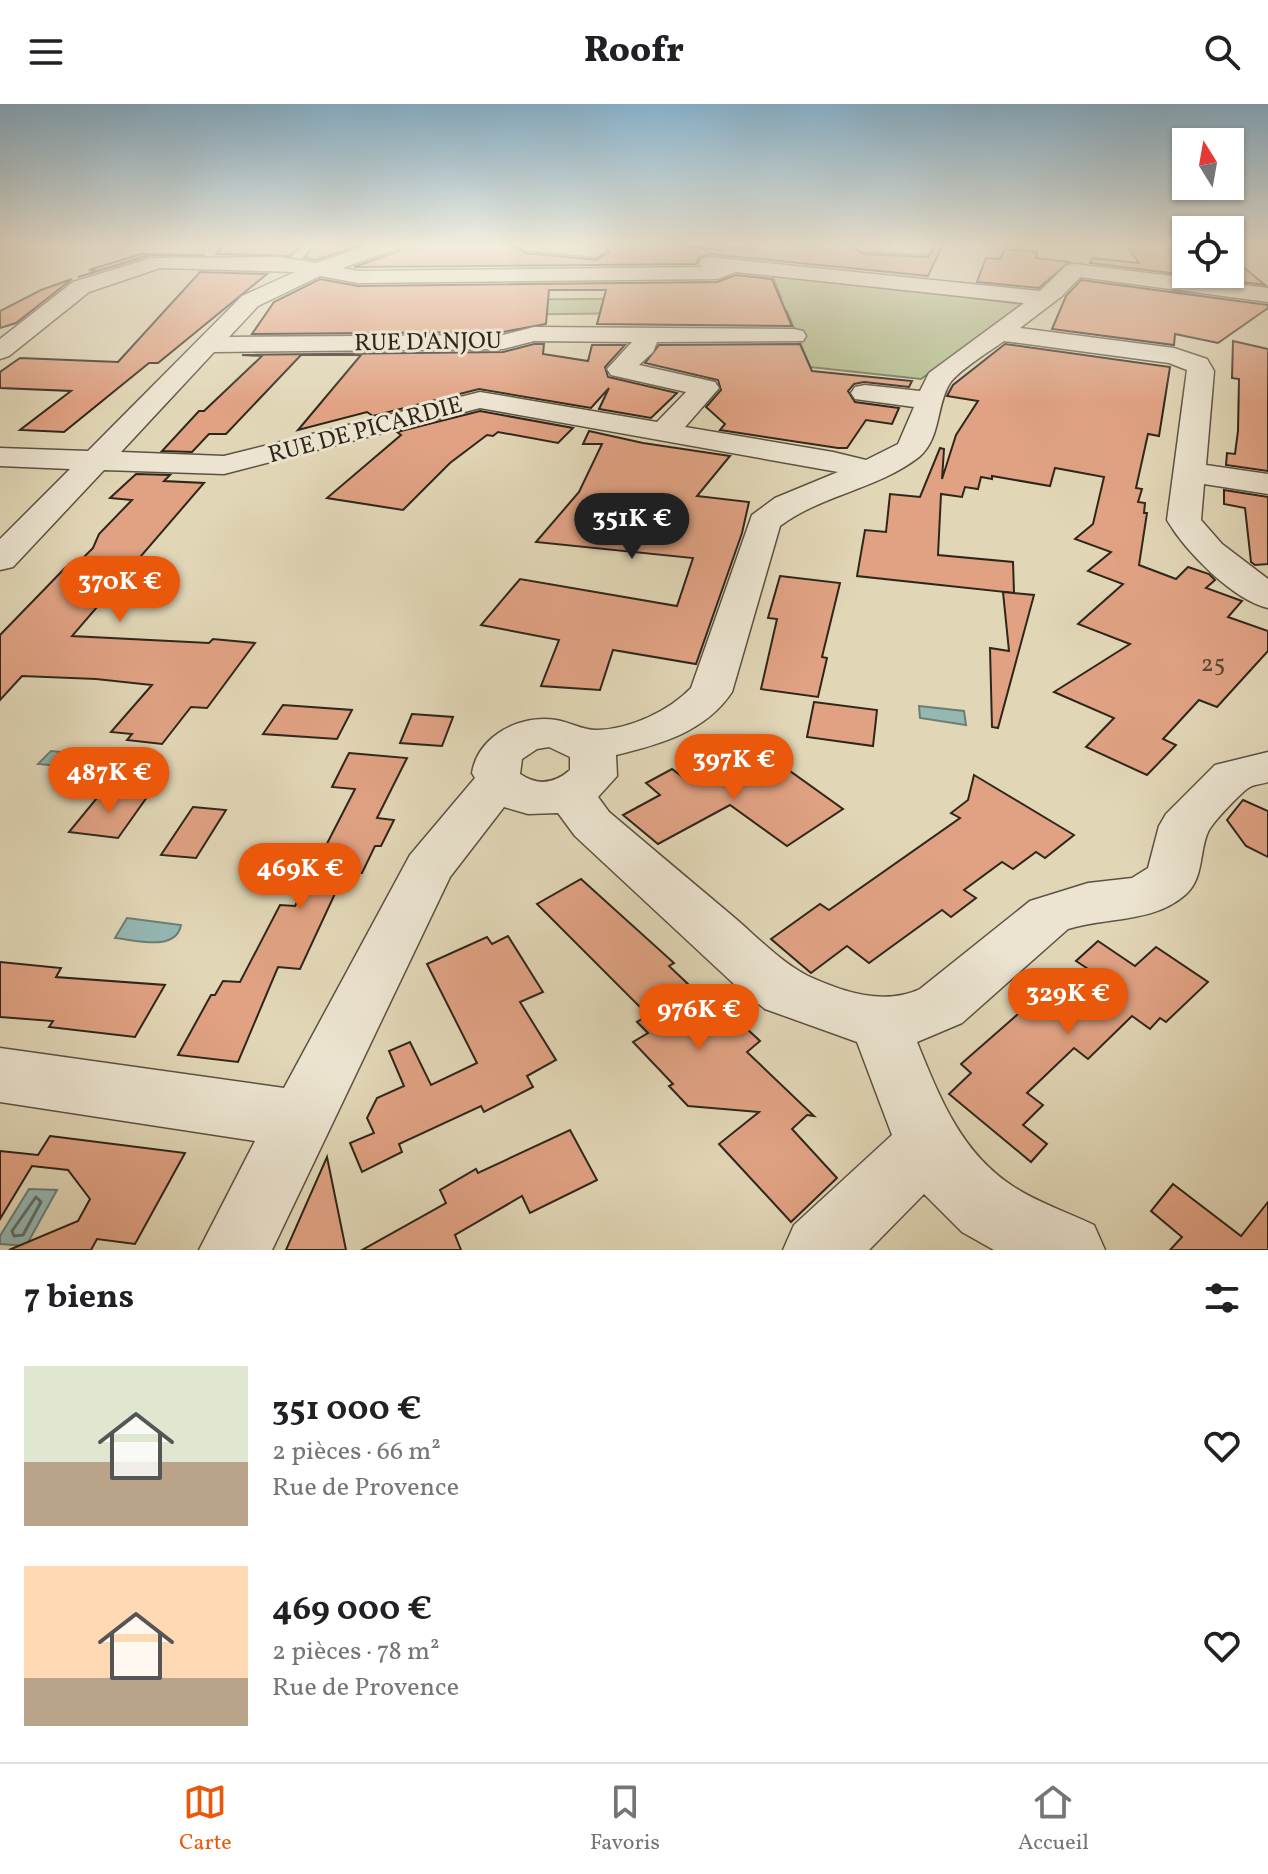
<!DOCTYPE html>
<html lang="fr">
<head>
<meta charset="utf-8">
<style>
  :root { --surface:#fff; --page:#f6f6f6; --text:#202124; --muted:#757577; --line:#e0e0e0; --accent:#ea580c }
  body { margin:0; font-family:Vollkorn,serif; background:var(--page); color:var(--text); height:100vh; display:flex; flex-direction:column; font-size:30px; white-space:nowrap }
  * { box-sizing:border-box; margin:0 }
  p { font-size:26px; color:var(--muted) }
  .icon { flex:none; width:44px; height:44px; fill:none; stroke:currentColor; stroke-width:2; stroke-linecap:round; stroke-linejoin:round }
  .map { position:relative; height:1146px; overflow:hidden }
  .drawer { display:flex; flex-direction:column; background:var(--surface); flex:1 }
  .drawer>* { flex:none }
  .needle { width:52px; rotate:349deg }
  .tools { position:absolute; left:1172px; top:24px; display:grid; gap:16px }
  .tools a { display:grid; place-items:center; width:72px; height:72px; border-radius:0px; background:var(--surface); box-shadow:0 2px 6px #0004; font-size:40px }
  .price { position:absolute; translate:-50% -68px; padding:0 18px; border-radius:28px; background:var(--accent); color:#fff; font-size:26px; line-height:52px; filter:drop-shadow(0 2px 4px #0008) }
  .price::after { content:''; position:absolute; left:50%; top:48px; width:24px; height:18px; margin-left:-12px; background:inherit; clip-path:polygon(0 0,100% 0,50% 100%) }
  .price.current { background:#222; color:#fff }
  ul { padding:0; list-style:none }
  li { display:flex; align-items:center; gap:24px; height:200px; padding:0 24px }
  li span { display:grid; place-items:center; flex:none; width:224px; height:160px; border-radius:0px; color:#555 }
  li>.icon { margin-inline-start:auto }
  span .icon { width:96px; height:96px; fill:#fffc; stroke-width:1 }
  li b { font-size:34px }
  h2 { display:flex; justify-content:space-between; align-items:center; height:96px; padding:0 24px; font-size:34px }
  header { display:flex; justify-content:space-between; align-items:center; height:104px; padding:0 24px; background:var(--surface); font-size:36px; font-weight:800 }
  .tab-bar { display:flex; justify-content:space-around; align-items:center; height:112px; border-top:2px solid var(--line); background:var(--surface); font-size:22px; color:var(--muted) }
  .tab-bar a { display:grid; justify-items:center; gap:4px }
  .tab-bar .current { color:var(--accent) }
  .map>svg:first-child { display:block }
  .green { fill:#b3be8e; stroke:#717254; stroke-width:2 }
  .water { fill:#95b8b3; stroke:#6c7e76; stroke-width:2 }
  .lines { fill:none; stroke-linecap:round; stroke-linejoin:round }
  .shore { stroke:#626f67; stroke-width:3 }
  .building { fill:#e0a283; stroke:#2f261b; stroke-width:2 }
  .minor-casing { stroke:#5c5242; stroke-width:3 }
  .minor { fill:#ece4d0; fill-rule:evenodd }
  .labels { text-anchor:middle; stroke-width:6; stroke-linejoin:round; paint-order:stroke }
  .far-street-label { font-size:24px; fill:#2f261b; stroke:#ece4d0 }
  .number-label { font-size:24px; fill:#5b4535 }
</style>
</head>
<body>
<header><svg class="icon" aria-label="menu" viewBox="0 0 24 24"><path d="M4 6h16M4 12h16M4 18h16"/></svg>Roofr<svg class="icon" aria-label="search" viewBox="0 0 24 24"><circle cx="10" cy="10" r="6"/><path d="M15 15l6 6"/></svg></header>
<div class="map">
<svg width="1268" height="1146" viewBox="0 0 1268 1146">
  <rect width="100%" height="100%" fill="#e1d6b6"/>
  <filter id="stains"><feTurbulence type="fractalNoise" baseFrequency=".0025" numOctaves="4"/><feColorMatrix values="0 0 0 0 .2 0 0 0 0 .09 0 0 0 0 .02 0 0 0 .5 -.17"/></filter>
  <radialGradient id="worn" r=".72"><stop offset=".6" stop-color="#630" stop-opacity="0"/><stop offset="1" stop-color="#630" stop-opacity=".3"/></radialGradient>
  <!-- green -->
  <polygon class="green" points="772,170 1023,200 921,275 810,263 787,207 264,214 274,198 781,193"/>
  <!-- water -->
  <g class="water">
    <polygon points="919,602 964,607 966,621 920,614"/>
    <polygon points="51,647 93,651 83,664 38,660"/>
    <path d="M 127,814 L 181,821 C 176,848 136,836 115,834 Z"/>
    <polygon points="29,1085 57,1086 26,1142 0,1140 0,1132"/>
  </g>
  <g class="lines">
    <!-- shore -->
    <polygon class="shore" points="36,1093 41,1098 23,1131 14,1132 12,1127"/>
  </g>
  <!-- building -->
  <g class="building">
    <polygon points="226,140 304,140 290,152 216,150"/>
    <polygon points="314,140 363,140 316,156 304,154"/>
    <polygon points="404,140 512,140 525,149 596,156 609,148 605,141 598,140 662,140 723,146 727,142 754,145 754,140 850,140 863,150 928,153 934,146 930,140 943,140 928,172 709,150 700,153 696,160 354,163 399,147"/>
    <polygon points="1164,140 1186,140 1186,170 1230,170 1230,152 1265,181 1090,159 1092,154 1139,159 1126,141"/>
    <polygon points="1005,145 1037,148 1036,154 1069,158 1039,184 977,178 986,154 1000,155"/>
    <polygon points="141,150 205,151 150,151 78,173 98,167 89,166"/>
    <polygon points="200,168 267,170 158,259 149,259 64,328 20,326 71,287 0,284 0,268 20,254 118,258"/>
    <polygon points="736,171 772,175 792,222 597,220 606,186 549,186 546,220 503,228 252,230 274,198 320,175 358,182 717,178"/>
    <polygon points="72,175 16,219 0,224 0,207 41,186"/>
    <polygon points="1081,176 1268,201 1268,204 1218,239 1175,230 1174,241 1052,225 1066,192"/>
    <polygon points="1233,237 1268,245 1268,367 1226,361 1227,349 1235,350 1238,327 1239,275 1232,274"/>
    <polygon points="534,240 544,240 543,250 588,257 592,241 625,241 605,263 608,273 677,289 651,314 599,305 609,284 591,304 479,285 373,312 367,308 298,326 361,251 301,251 226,330 209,330 192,348 162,347 199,307 204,307 262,252 242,251 503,248"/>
    <polygon points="800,240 812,267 912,277 909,283 864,278 854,280 848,287 855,298 899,304 892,320 866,316 847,344 838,344 720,326 725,320 706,303 721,286 718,276 645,259 659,241"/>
    <polygon points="1005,240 1170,263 1159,332 1148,330 1136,384 1142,385 1138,398 1145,399 1144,409 1147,409 1139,461 1176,475 1188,463 1209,470 1215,476 1206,484 1242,497 1228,513 1268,527 1268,547 1217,603 1199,596 1163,635 1176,641 1147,671 1086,643 1114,614 1054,588 1130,540 1078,520 1123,480 1088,467 1111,448 1075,435 1093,420 1104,373 1055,364 1050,382 992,372 992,375 981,373 978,385 965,383 962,393 941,390 938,451 1013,458 1014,489 857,472 865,426 886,428 890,390 920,393 940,344 944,345 942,375 956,331 978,297 947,292 953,281"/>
    <polygon points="480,307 573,324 558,339 498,328 493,332 487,331 450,359 403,406 327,394 401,331 397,328"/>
    <polygon points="589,327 643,339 730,352 697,392 749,398 742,429 696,560 613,546 600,586 541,582 559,536 481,521 520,475 677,502 693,454 536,438 579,388 602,340 583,340"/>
    <polygon points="136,370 170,371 164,377 204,379 72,532 209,539 213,535 255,539 207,604 191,603 162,640 127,636 132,630 111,628 152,581 96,575 22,572 0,596 0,531 66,463 74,463 93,444 99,430 132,396 110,394"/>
    <polygon points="1224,386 1268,393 1268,460 1255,461 1251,458 1245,404 1224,400"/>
    <polygon points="780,472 840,479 822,553 827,554 818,593 761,585 777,515 768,514"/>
    <polygon points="1003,488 1034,491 998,624 992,623 990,544 1009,547"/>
    <polygon points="814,598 877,606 873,642 807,633"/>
    <polygon points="283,601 352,606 337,635 263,630"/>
    <polygon points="412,610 453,613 442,642 400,639"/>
    <polygon points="349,649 407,654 377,714 394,716 381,742 375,742 362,769 345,768 300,865 278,863 238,958 178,951 211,891 215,891 223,877 240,878 280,801 295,802 355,685 332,683"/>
    <polygon points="751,657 763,665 776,657 843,705 787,742 730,701 658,740 623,711 660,691 646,679 672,665 684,674 703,664 717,674"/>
    <polygon points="974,671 1074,731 1045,754 1036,748 1013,765 1002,758 964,786 976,794 951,813 942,806 869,859 847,842 811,869 771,835 820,800 829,806 960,714 951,709 968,696"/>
    <polygon points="101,689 147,693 118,734 69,728"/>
    <polygon points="1243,696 1268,707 1268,753 1246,742 1227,716"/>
    <polygon points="193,703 226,706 196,754 161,751"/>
    <polygon points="581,775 674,859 669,862 690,882 680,889 714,922 731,910 760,937 747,948 814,1012 807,1011 792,1025 837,1074 791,1118 719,1040 759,1008 688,1002 669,982 673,980 633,938 648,929 637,918 648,911 537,800"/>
    <polygon points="508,832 543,888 520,898 556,956 527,972 533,983 484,1008 481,1002 399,1040 402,1048 362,1068 350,1039 374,1029 367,1014 377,994 404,982 389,947 410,938 431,981 477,959 427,860 487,833 492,840"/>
    <polygon points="1098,837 1135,862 1156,843 1208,878 1166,918 1160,914 1150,925 1132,912 1088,955 1074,944 1027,989 1043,1001 1023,1021 1047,1040 1031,1058 949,990 971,969 961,960 1034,896 1046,904 1086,871 1083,868 1088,865 1076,857"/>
    <polygon points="0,858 61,864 56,873 165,881 135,933 49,923 53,917 0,913"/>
    <polygon points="570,1026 597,1076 530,1109 522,1092 455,1131 461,1146 362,1146 446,1099 440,1086 476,1065 478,1069"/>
    <polygon points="50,1032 185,1049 135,1140 97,1135 91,1146 9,1146 78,1117 90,1095 68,1066 32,1062 0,1115 0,1047 38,1051"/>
    <polygon points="327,1053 346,1146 286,1146"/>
    <polygon points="1173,1080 1241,1132 1268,1098 1268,1146 1170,1146 1182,1133 1151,1107"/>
  </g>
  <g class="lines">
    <defs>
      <g id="minor">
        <path d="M 372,140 L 401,140 L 398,144 L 343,164 L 358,167 L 701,163 L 699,159 L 702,155 L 709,153 L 1040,187 L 1067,161 L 1075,160 L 1268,184 L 1268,198 L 1080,173 L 1062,192 L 1020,224 L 1174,244 L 1207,255 L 1214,267 L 1206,361 L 1268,370 L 1268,390 L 1204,380 L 1201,416 L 1222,440 L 1268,475 L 1268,504 C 1233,496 1185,447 1167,416 L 1187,266 L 1169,259 L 1004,237 C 990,247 959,266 950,279 C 936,301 941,335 919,353 C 878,385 821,391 780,422 L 732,588 C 705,628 661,640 616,651 L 617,672 L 598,693 L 609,708 C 652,744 694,780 736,815 C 758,834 782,859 808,872 C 843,888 884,902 920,885 L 1030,797 L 1088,779 L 1132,774 L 1148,764 L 1159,722 L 1166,710 L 1215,661 L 1268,648 L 1268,678 C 1263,680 1255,680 1250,683 C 1243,686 1211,720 1208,728 C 1199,748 1204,775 1185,791 C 1153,819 1107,813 1068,825 L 962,919 L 917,938 C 939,992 960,1047 1011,1081 C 1036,1098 1067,1108 1094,1121 L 1105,1146 L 994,1146 L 962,1128 L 924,1090 L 869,1146 L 783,1146 L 794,1121 L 892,1031 L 857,938 L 765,905 L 734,880 L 575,732 L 558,709 L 528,710 L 504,703 L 450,773 L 272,1146 L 199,1146 L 255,1037 L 0,998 L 0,944 L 284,984 L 410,751 L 475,674 L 472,669 C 478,632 520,610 556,616 C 569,618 585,627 598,626 C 630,625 669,607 691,584 L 752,411 L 775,394 L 838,368 L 480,304 L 224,370 L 104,366 L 13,463 L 0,466 L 0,435 L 70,365 L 0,362 L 0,344 L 88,347 L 242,192 L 295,168 L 160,164 L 89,188 L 9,252 L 0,255 L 0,235 L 73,178 L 151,154 L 280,153 L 316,159 ZM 736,168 L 1024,199 L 929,269 L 920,287 L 865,281 L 855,283 L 851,289 L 855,295 L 914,303 L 898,340 L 866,356 L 833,348 L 685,323 L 719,284 L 715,278 L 639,261 L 653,248 L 657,238 L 803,237 L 806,232 L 803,227 L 794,225 L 534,223 L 503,231 L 229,233 L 258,202 L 320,172 L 358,179 L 717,175 ZM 534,237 L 632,238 L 607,265 L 611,271 L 686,288 L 657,318 L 480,288 L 224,352 L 121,348 L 214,248 L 503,245 ZM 549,643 L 570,653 L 570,666 C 554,680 538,682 520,670 L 522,655 L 537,645 Z"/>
        <polygon points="515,140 603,143 606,147 596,153 525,146"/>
        <polygon points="920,140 928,142 931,146 928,150 863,147 853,141"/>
      </g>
    </defs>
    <!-- minor casing -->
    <use href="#minor" class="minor-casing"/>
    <!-- minor -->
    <use href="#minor" class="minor"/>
  </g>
  <!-- sky -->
  <linearGradient id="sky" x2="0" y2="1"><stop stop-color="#87b6d3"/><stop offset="0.47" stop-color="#f2edde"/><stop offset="1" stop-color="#f2edde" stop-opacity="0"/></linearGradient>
  <rect width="1268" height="300" fill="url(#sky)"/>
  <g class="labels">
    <!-- far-street labels -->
    <g class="far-street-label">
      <text transform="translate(428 237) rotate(-1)" y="8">RUE D'ANJOU</text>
      <text transform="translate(365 325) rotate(-15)" y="8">RUE DE PICARDIE</text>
    </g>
    <!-- number labels -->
    <g class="number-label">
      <text x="1213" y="567">25</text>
    </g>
  </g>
  <rect width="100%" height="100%" filter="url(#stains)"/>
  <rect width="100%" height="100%" fill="url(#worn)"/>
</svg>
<div class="tools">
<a><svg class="needle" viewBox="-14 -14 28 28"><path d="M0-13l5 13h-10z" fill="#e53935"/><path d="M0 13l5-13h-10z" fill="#757577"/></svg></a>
<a><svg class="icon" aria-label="locate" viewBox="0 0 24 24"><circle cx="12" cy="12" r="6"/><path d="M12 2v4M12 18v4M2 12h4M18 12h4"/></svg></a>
</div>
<b class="price current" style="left:632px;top:457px">351K €</b>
<b class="price" style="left:120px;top:520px">370K €</b>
<b class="price" style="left:734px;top:698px">397K €</b>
<b class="price" style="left:109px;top:711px">487K €</b>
<b class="price" style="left:300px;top:807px">469K €</b>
<b class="price" style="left:1068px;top:932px">329K €</b>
<b class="price" style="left:699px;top:948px">976K €</b>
</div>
<section class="drawer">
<h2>7 biens<svg class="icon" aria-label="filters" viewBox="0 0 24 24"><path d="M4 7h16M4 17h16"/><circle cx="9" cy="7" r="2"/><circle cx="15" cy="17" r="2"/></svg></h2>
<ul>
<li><span style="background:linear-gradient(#dfe7d0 60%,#b9a48a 0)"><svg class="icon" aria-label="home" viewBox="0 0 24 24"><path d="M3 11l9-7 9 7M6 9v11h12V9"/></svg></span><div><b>351 000 €</b><p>2 pièces · 66 m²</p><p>Rue de Provence</p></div><svg class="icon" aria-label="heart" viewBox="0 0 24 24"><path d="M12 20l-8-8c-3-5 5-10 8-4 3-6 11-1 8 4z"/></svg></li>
<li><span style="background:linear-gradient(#ffd9b3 70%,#b9a48a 0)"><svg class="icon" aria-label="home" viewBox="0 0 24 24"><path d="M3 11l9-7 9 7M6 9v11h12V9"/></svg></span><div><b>469 000 €</b><p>2 pièces · 78 m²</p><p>Rue de Provence</p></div><svg class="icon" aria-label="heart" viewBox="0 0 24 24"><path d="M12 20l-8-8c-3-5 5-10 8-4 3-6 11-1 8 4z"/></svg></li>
</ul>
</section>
<nav class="tab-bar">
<a class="current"><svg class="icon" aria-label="map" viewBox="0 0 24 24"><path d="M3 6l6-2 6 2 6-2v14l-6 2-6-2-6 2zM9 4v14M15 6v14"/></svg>Carte</a>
<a><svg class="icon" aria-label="saved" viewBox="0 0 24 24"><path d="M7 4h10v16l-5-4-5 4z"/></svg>Favoris</a>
<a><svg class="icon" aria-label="home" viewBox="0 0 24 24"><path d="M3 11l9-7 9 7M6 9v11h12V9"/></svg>Accueil</a>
</nav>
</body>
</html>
